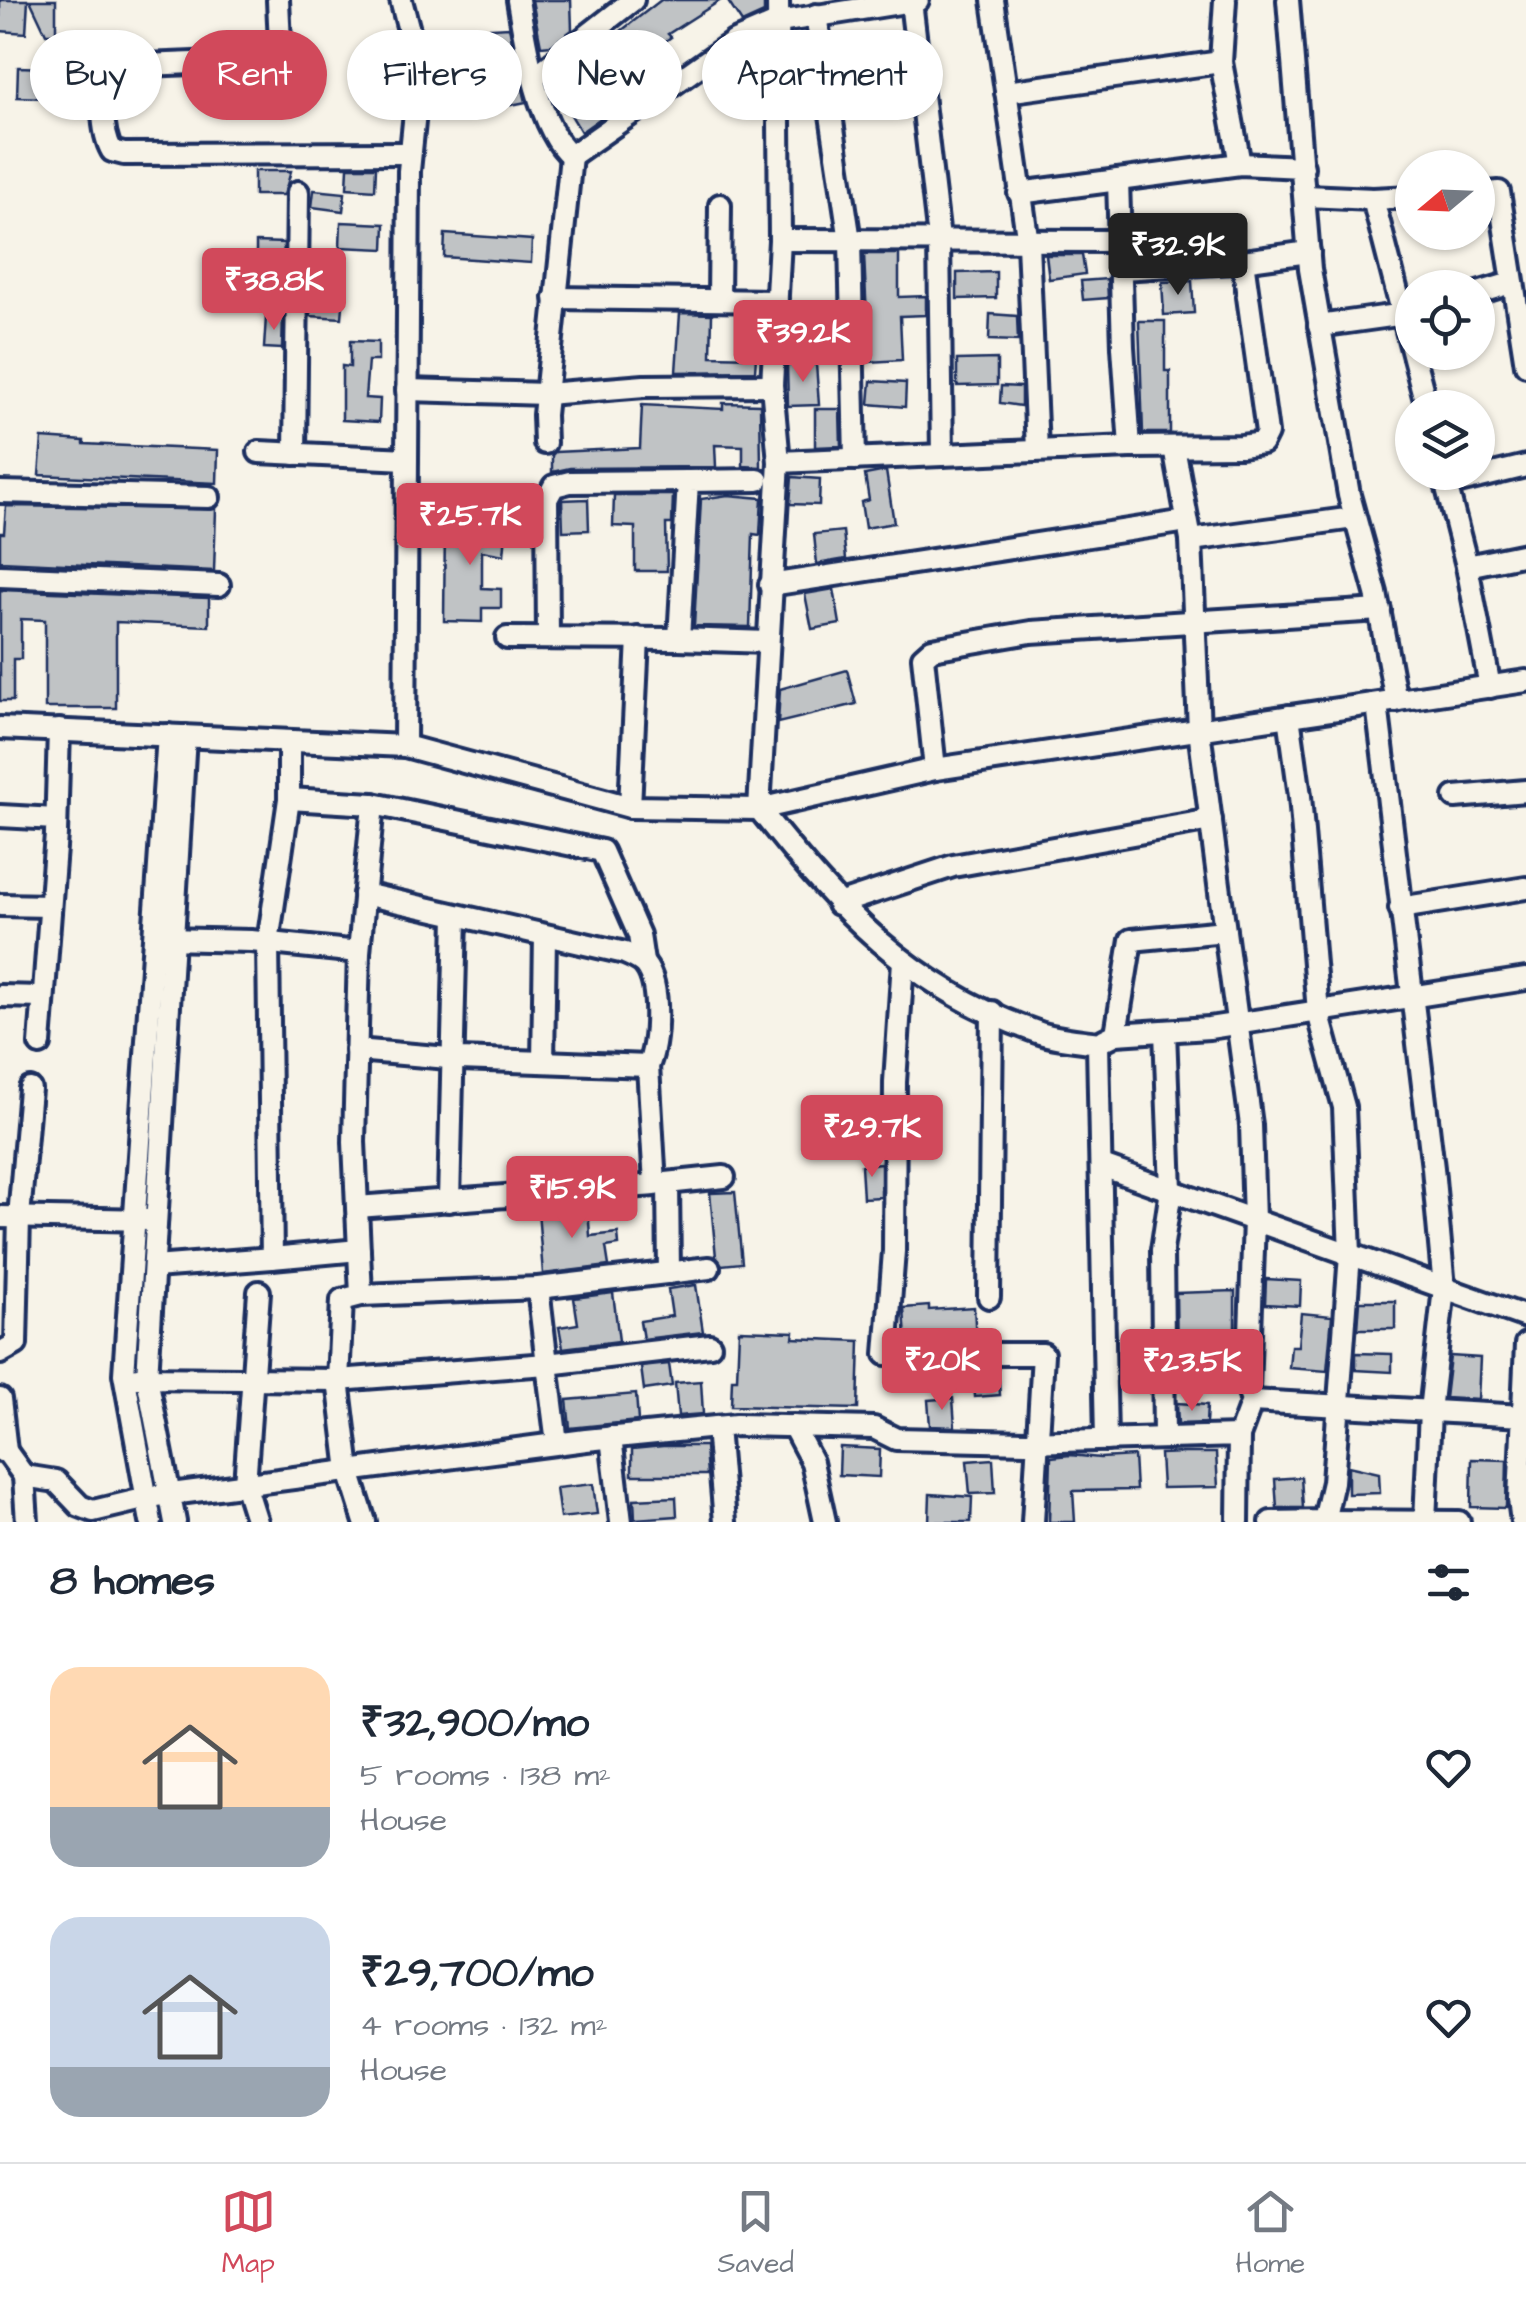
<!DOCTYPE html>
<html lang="en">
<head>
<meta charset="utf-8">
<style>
  :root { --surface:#fff; --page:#f6f6f7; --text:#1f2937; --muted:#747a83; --line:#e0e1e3; --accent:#d1495b }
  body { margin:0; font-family:"Architects Daughter",sans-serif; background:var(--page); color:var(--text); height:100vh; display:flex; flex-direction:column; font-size:38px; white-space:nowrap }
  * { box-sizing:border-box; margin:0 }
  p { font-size:32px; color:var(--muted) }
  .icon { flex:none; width:55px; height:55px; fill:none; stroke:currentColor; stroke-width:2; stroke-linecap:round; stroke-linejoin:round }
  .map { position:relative; height:1522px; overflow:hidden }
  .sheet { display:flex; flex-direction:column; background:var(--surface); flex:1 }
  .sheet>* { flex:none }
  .banner { position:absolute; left:30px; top:30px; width:1000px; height:90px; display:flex; gap:20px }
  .needle { width:65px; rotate:251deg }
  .controls { position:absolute; left:1395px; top:150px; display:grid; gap:20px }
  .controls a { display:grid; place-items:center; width:100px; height:100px; border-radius:50%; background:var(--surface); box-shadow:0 2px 8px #0004; font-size:50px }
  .price { position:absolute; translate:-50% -85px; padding:0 22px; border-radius:10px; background:var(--accent); color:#fff; font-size:32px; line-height:65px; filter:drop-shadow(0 2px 5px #0008) }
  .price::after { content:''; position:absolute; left:50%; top:60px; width:30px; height:22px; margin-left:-15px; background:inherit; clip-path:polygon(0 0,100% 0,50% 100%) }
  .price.on { background:#222; color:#fff }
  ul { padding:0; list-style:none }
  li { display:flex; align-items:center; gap:30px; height:250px; padding:0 50px }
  li span { display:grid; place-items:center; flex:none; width:280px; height:200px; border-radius:30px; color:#555 }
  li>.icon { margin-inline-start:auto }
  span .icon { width:120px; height:120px; fill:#fffc; stroke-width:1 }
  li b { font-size:42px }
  h2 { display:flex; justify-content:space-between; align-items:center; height:120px; padding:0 50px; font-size:42px }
  .tag { padding:0 35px; border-radius:45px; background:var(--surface); box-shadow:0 2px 8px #0004; font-size:35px; line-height:90px }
  .tag.on { background:var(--accent); color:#fff }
  .dock { display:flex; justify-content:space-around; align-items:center; height:140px; border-top:2px solid var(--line); background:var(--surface); font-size:28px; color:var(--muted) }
  .dock a { display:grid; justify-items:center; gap:5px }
  .dock .on { color:var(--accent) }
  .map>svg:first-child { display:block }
  .building { fill:#c0c3c5; stroke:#1b2f5e; stroke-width:2.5 }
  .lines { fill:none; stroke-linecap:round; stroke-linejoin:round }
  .minor-casing { stroke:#1b2f5e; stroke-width:28 }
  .minor { stroke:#f7f3e8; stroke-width:20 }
</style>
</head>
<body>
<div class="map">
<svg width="1526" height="1522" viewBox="0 0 1526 1522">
  <rect width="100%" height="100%" fill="#f7f3e8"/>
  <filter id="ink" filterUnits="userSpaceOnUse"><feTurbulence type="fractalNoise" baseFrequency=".01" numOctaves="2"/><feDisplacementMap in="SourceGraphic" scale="20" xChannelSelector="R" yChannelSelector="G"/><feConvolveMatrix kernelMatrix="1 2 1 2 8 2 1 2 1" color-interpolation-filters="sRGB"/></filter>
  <g filter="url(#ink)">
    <!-- building -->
    <g class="building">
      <polygon points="0,0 28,0 26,33 0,31"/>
      <polygon points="30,0 56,0 56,34 46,34"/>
      <polygon points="532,0 571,0 572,30 552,45 541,46"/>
      <polygon points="661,0 721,0 668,34 671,37 606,85 586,58"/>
      <polygon points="727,0 764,0 764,13 742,23"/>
      <polygon points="509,27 526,102 511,105 503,66 441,70 438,31"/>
      <polygon points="18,67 45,68 44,98 17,97"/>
      <polygon points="565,75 586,104 610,89 619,105 581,132 567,108 564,111 553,96 550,86"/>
      <polygon points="348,167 376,167 375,190 347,188"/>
      <polygon points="254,171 291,171 284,195 254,195"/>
      <polygon points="314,190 345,193 343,211 312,207"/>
      <polygon points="341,222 385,224 384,249 340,247"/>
      <polygon points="445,234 532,240 531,263 444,257"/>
      <polygon points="256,242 284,243 283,260 256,259"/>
      <polygon points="864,254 899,254 899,297 926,296 926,315 900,316 902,360 869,362"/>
      <polygon points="1046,255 1082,255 1085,274 1049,279"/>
      <polygon points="996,272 996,298 957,299 957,273"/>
      <polygon points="1107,279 1108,298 1083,300 1081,281"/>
      <polygon points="1192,281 1194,313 1164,315 1162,282"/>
      <polygon points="311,291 344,294 342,318 310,316"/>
      <polygon points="680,313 712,314 711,356 756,357 755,371 676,372"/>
      <polygon points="990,314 1017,316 1018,341 989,340"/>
      <polygon points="266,317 283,318 282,349 264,348"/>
      <polygon points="1139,321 1165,321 1165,371 1170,371 1170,433 1143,433"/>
      <polygon points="350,341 378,342 378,361 368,361 365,398 380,399 379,422 342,420 342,366 350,367"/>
      <polygon points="997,359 997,385 957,386 957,360"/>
      <polygon points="816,364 819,405 788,406 787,365"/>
      <polygon points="871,381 906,383 905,407 869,404"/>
      <polygon points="1001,386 1021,387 1021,406 1000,403"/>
      <polygon points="723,403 760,404 761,467 743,466 743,446 715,445 716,467 570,468 552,472 552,455 555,452 640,448 642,405 723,409"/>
      <polygon points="815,409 840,409 841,446 815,447"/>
      <polygon points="42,438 84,441 84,444 218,450 217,483 39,475"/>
      <polygon points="886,471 894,523 865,528 861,502 869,500 865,475"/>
      <polygon points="792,477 820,479 819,505 790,504"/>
      <polygon points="614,495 673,495 672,524 666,524 667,571 635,571 635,527 613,526"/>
      <polygon points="728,495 762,498 760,535 753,534 750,627 694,626 701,499"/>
      <polygon points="588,499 589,530 563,531 562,500"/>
      <polygon points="6,506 216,509 214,571 0,561 0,533 4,533"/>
      <polygon points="445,521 507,522 504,555 482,551 482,588 501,589 501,608 482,608 482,622 444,621"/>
      <polygon points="843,531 846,559 817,564 814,534"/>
      <polygon points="834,589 840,624 812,629 805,594"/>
      <polygon points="0,590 209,598 209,626 116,622 116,708 45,708 45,620 21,619 21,659 13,659 13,701 0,701"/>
      <polygon points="847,670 856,704 778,723 780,689"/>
      <polygon points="881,1163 881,1197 863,1198 861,1165"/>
      <polygon points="735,1192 742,1263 722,1265 716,1257 710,1193"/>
      <polygon points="588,1207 590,1236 618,1233 619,1245 606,1247 609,1266 543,1274 538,1211"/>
      <polygon points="1266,1279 1301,1281 1300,1306 1265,1304"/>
      <polygon points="696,1285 703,1332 643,1339 640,1321 672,1316 668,1289"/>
      <polygon points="1235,1291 1235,1363 1177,1359 1176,1293"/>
      <polygon points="613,1293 619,1341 563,1348 559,1327 578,1324 574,1298"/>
      <polygon points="1360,1301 1395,1301 1395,1329 1358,1329"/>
      <polygon points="929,1306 929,1310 974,1307 976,1340 906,1340 904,1308"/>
      <polygon points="1301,1313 1332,1316 1327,1371 1289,1368 1291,1346 1298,1346"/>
      <polygon points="739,1330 794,1332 793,1338 860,1341 858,1409 731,1406 732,1379 737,1379"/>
      <polygon points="1356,1353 1392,1354 1392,1372 1356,1370"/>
      <polygon points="1450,1356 1480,1358 1478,1400 1445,1398"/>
      <polygon points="1118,1359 1149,1360 1150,1386 1119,1385"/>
      <polygon points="669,1364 672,1386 644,1390 641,1367"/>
      <polygon points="973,1368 998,1368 1000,1395 975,1397"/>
      <polygon points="701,1381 703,1414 678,1416 675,1383"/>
      <polygon points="636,1394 638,1421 570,1428 567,1400"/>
      <polygon points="953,1398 955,1427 930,1426 928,1400"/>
      <polygon points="1177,1403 1207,1405 1206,1423 1178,1424"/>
      <polygon points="663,1446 705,1446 707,1475 632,1475 632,1449"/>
      <polygon points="840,1447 880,1449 879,1477 839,1475"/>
      <polygon points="1185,1453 1216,1453 1218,1487 1162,1488 1160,1454"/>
      <polygon points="1070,1455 1100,1458 1134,1456 1136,1490 1073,1491 1075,1522 1049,1522 1051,1457"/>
      <polygon points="993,1459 995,1493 970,1494 967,1461"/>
      <polygon points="1472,1459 1507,1460 1506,1508 1471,1507"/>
      <polygon points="1348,1466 1379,1473 1380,1493 1348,1494"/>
      <polygon points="1301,1477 1303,1508 1277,1508 1275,1479"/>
      <polygon points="593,1484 597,1514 560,1518 556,1488"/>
      <polygon points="930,1494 972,1497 971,1522 929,1522"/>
      <polygon points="676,1497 677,1516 635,1519 634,1499"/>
    </g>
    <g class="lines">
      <defs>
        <g id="minor">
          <path d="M 278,0 L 280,44 L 278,54 L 268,60 L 120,66 L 109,71 C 100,91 101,132 112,151 L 124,154 L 410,153"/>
          <polyline points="401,0 416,57 415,112 409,171 405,746"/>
          <path d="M 518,0 C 525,42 538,129 571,156 L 735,41 L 779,22 L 918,0"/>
          <path d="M 778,0 L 780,240 L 772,385 L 779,462 L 759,809 C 840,911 910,988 1037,1032 C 1056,1039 1079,1040 1098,1043 L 1106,1440"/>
          <polyline points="993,0 1028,243 1037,450"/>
          <polyline points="1225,0 1221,62 1240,164"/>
          <polyline points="1288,0 1310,269 1349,495 1376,593 1396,701"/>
          <polyline points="911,1 939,239 942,455"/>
          <polyline points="816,15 850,241 855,459"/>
          <polyline points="534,77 633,0"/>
          <polyline points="1006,92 1221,62"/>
          <polyline points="1118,180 1123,347 1130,447 1241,446 1262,443 1267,433 1265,418 1243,261"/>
          <polyline points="1019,193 1240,164 1303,167"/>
          <polyline points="1478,194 1499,192 1526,365"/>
          <polyline points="1306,196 1373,199 1427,408"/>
          <polyline points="1373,199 1412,197"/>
          <polyline points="780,240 1120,241"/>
          <polyline points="1121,269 1235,262 1309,252"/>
          <polyline points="1478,293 1511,283"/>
          <polyline points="555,298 777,301"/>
          <polyline points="719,300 720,205"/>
          <polyline points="1319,326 1412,313"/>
          <polyline points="407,390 546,394 644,386 772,385"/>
          <polyline points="545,443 544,415 571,156"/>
          <polyline points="259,452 407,459"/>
          <polyline points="295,454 298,192"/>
          <polyline points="779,462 1130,447"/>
          <polyline points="1443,472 1467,566 1490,687"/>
          <polyline points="1447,485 1526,466"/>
          <polyline points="0,492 209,497"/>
          <polyline points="1191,540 1354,518"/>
          <polyline points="1467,566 1526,554"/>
          <polyline points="0,576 219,585"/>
          <polyline points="770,585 1187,521"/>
          <polyline points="507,638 679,639 688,481 758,480"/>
          <polyline points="548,638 547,499 554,486 570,482 688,481"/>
          <polyline points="679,639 767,642"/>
          <polyline points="1377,704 1433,1168 1444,1288 1430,1411 1425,1521"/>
          <polyline points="0,728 405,746 630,807 759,809 935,769 1526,681"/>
          <polyline points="289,741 289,799 268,943 272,1258 359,1250"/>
          <polyline points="935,769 923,657 932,649 1031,632 1380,610"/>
          <polyline points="1455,797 1526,791"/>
          <polyline points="289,799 373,804 602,851 639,935 643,962"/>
          <polyline points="630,807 638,638"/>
          <polyline points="0,816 56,819"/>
          <polyline points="838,904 953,866 1211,820"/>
          <polyline points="0,905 50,906"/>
          <polyline points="1400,908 1526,888"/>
          <polyline points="1225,931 1251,1125 1254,1220 1248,1390 1252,1401 1239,1436"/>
          <polyline points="165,939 251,941 359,952 373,804"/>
          <polyline points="359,952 354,1142 361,1295 342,1300 338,1380 349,1471 365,1522"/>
          <polyline points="903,961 895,1082 894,1251 886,1354 1043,1354 1033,1522"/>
          <polyline points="0,996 43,997"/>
          <polyline points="1116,1034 1131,940 1225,931 1199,730 1191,540 1174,447"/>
          <polyline points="1104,1040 1116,1034 1209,1028 1526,979"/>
          <polyline points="40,1044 56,834 59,730"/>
          <path d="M 356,1050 L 460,1059 L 648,1066 C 658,1043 661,985 645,965 C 640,959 631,956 625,953 L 364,894"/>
          <polyline points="543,1062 545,936"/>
          <polyline points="1102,1166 1526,1317"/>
          <polyline points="668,1183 669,1273"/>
          <polyline points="657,1184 724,1177"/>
          <polyline points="449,1201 456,916"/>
          <polyline points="357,1207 655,1185 648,1066"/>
          <polyline points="0,1217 150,1220"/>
          <polyline points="154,1267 272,1258"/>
          <polyline points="538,1288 547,1364 710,1345"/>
          <polyline points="361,1295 538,1288 709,1268"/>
          <polyline points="989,1297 992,1012"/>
          <polyline points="0,1353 16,1344 19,1217 30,1089"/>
          <polyline points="137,1378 338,1380 547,1364 557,1443"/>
          <polyline points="0,1399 6,1451"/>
          <polyline points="1252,1401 1523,1416"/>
          <polyline points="793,1426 812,1462 825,1522"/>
          <polyline points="717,1427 725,1522"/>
          <polyline points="611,1437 621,1522"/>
          <polyline points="1164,1438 1162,1250 1171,1190 1165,1031"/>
          <polyline points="0,1451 6,1451 24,1476 56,1481 80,1506 93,1511 156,1496 586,1440 736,1425 874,1428 896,1439 1026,1442 1239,1436 1238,1522"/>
          <polyline points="24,1476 27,1522"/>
          <polyline points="1324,1521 1459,1522"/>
          <polyline points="151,1522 124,1374 168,735"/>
          <polyline points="175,1522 147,1378 185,736"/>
          <polyline points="257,1522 245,1484 259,1292"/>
          <polyline points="1271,1522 1324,1521 1333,1482 1350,1254 1344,1107 1318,1012 1300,796 1289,716"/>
          <polyline points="1522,1522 1519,1499 1526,1344"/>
        </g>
      </defs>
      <!-- minor casing -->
      <use href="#minor" class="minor-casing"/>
      <!-- minor -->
      <use href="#minor" class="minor"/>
    </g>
  </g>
</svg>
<div class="controls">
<a><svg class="needle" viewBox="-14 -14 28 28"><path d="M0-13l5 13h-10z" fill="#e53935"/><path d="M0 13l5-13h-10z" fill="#747a83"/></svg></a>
<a><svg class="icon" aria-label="locate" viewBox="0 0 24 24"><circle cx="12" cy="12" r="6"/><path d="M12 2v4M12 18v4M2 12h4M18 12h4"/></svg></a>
<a><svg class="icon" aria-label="layers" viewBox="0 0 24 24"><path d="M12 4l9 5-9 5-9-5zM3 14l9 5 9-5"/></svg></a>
</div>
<b class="price on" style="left:1178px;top:298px">₹32.9K</b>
<b class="price" style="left:274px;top:333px">₹38.8K</b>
<b class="price" style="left:803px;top:385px">₹39.2K</b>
<b class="price" style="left:470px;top:568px">₹25.7K</b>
<b class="price" style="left:872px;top:1180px">₹29.7K</b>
<b class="price" style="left:572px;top:1241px">₹15.9K</b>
<b class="price" style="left:942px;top:1413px">₹20K</b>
<b class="price" style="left:1192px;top:1414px">₹23.5K</b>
<div class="banner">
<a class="tag">Buy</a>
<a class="tag on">Rent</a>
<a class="tag">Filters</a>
<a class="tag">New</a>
<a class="tag">Apartment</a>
</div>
</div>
<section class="sheet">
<h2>8 homes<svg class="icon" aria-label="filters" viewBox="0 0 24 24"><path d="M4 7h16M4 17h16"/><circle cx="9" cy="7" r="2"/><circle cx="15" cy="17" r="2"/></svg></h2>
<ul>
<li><span style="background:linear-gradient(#ffd9b3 70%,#9aa5b1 0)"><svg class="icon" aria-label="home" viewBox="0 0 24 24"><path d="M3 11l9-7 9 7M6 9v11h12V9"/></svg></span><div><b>₹32,900/mo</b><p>5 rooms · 138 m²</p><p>House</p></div><svg class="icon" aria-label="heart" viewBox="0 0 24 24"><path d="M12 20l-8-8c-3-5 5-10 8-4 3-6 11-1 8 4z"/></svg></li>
<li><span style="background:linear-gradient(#c9d6e8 75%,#9aa5b1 0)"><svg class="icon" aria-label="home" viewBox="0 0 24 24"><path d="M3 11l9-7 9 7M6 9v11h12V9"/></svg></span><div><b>₹29,700/mo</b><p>4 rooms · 132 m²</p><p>House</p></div><svg class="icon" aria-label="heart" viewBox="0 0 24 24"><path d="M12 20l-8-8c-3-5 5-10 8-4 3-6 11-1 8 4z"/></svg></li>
</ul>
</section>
<nav class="dock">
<a class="on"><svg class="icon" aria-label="map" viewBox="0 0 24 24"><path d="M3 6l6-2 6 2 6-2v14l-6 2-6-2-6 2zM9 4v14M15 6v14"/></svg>Map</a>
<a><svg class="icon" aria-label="saved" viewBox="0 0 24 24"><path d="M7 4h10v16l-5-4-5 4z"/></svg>Saved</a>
<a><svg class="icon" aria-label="home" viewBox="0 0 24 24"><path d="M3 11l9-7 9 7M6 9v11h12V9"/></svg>Home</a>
</nav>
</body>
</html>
